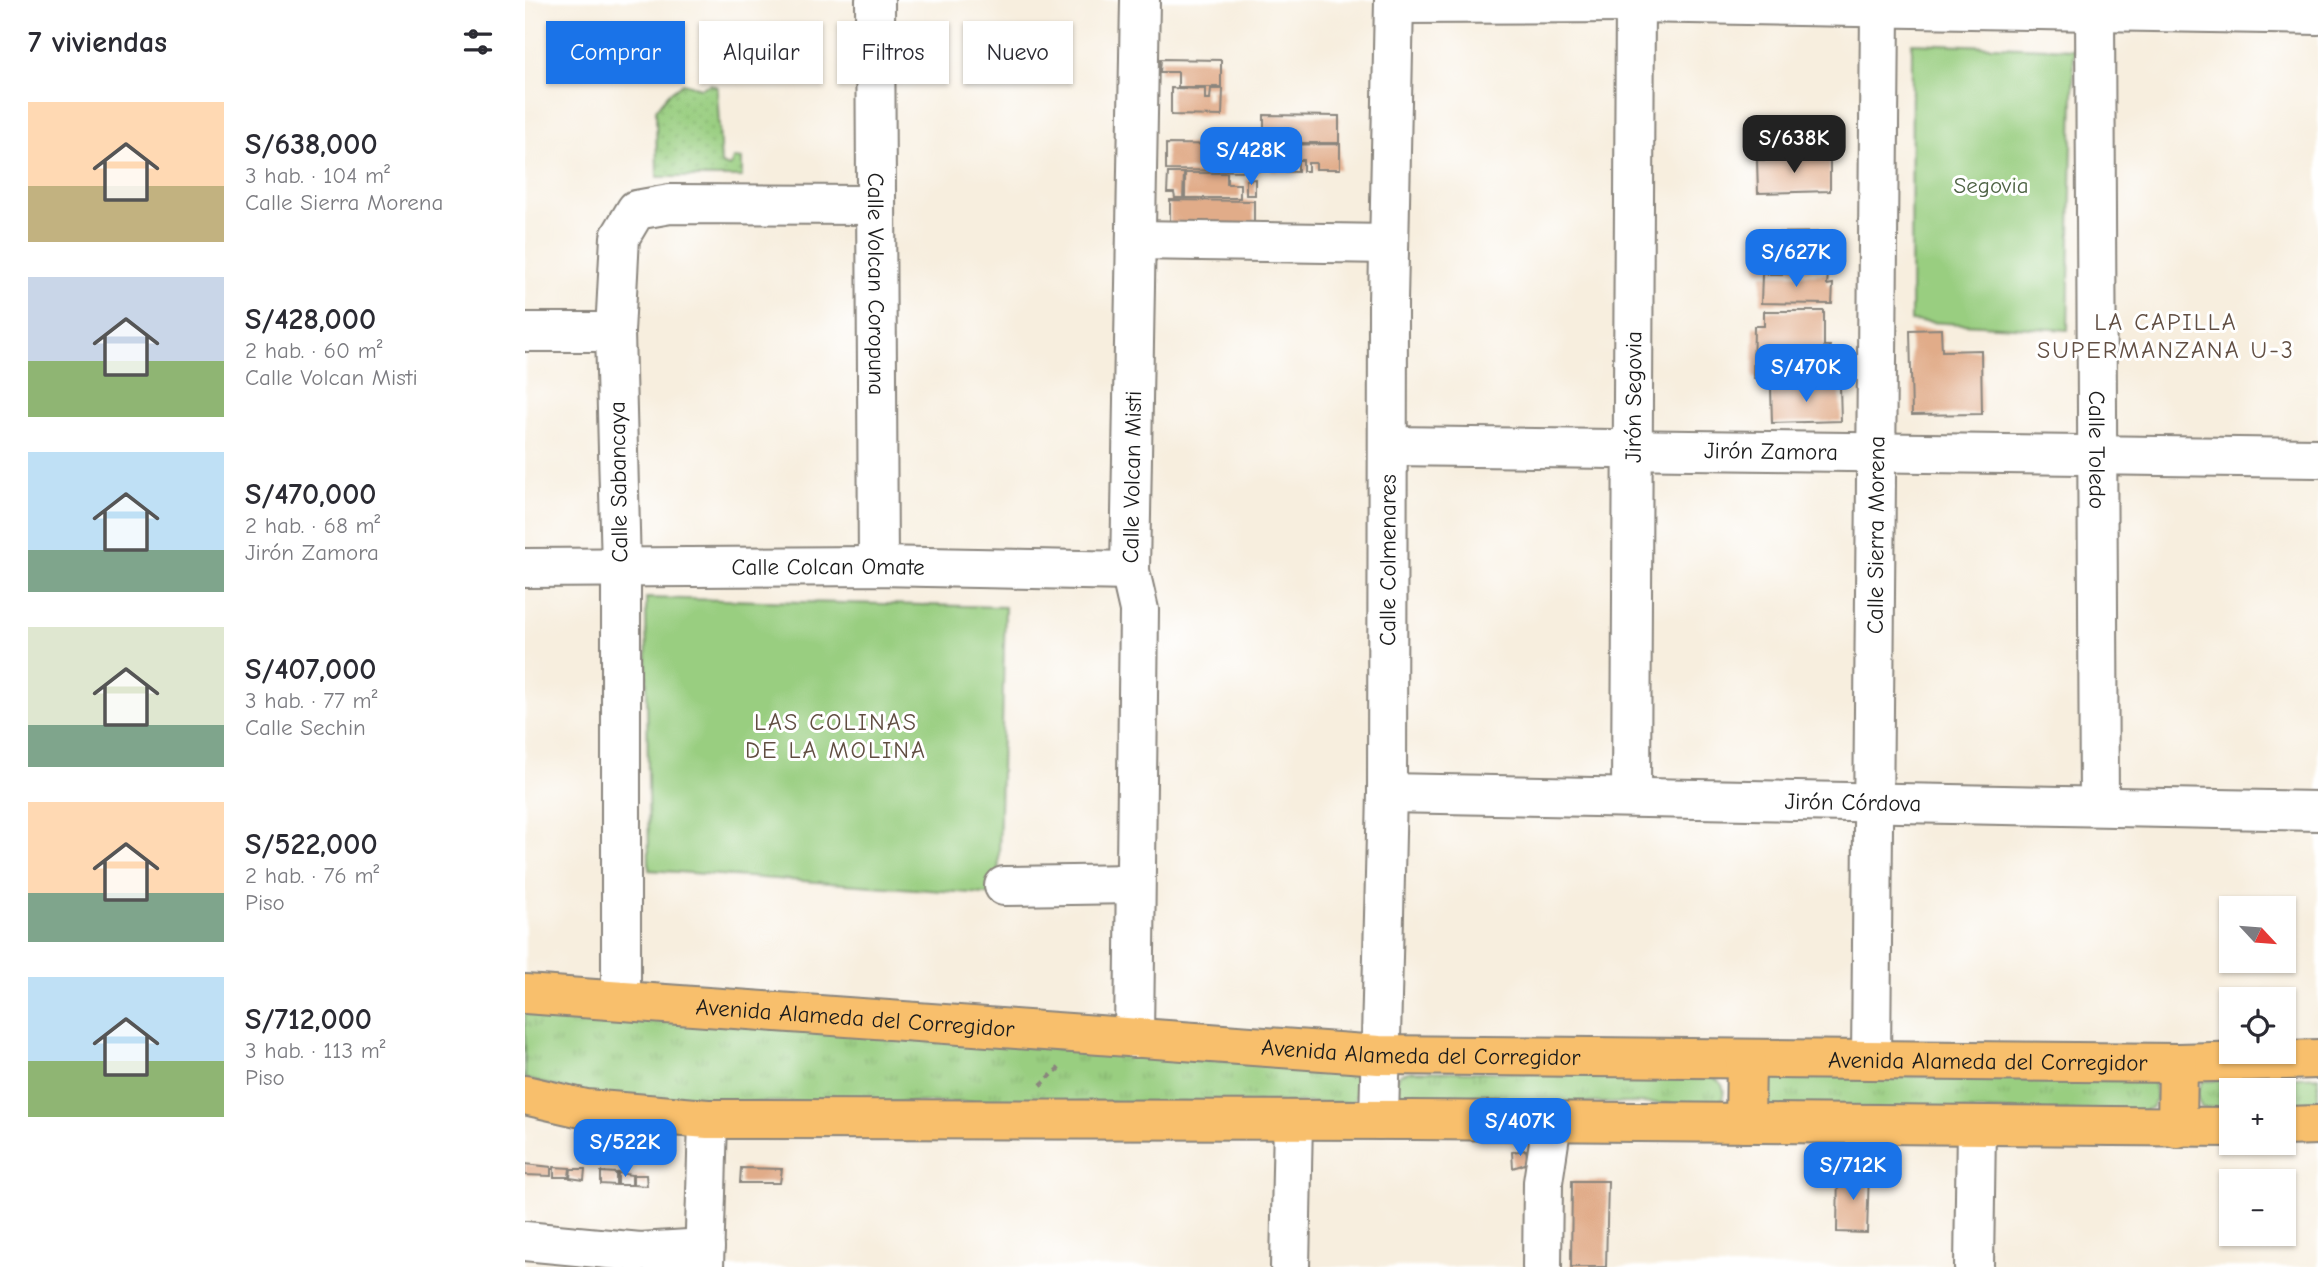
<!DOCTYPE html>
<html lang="es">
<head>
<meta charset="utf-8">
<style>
  :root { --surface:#fff; --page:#f2f2f3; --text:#2b2b33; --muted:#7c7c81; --accent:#1a73e8 }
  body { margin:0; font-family:"Comic Neue",sans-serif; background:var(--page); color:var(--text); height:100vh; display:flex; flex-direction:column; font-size:26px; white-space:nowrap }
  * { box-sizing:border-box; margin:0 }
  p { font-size:23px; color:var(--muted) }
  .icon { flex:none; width:38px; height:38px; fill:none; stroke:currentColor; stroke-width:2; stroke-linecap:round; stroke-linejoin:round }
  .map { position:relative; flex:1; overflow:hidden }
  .sheet { display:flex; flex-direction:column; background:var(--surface); width:525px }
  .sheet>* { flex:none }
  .guide { position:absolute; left:21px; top:21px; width:665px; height:63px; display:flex; gap:14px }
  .needle { width:46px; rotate:116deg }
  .tools { position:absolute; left:1694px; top:896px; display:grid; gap:14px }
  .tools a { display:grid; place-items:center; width:77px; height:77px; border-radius:0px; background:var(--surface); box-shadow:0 2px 5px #0004; font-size:35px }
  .price { position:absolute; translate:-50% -60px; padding:0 16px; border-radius:14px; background:var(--accent); color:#fff; font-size:23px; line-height:46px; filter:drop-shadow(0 2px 4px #0008) }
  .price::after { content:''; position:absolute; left:50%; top:42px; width:21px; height:16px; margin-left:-10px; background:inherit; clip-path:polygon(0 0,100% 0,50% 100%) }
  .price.selected { background:#222; color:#fff }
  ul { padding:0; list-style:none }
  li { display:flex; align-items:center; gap:21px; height:175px; padding:0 28px }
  li span { display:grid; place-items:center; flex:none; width:196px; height:140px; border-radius:0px; color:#555 }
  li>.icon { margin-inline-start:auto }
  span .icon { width:84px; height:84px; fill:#fffc; stroke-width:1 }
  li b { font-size:30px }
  h2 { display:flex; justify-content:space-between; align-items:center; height:84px; padding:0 28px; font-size:30px }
  .pill { padding:0 24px; border-radius:0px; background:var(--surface); box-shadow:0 2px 5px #0004; font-size:24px; line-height:63px }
  .pill.selected { background:var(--accent); color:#fff }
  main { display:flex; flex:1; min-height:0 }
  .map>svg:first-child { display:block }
  .grass { fill:url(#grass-tufts); stroke:#5a754e; stroke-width:2 }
  .park { fill:#99ce80; stroke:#5a754e; stroke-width:2 }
  .garden { fill:url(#garden-dots); stroke:#5a754e; stroke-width:2 }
  .building { fill:#e1ac89 }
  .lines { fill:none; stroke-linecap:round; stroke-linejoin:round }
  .minor-casing { stroke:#8a857d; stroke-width:42 }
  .major-casing { stroke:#8a857d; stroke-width:42 }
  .path { stroke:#8a857d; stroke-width:4.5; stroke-dasharray:5 5; stroke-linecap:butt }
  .minor { stroke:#fff; stroke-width:38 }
  .major { stroke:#f8bf6c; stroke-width:38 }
  .labels { text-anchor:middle; stroke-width:6; stroke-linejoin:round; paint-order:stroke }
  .park-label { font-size:23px; fill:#4e6344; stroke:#fff }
  .street-label { font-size:23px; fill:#1c1c1c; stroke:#fff }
  .neighbourhood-label { font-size:24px; letter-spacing:2px; fill:#614e42; stroke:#fff }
</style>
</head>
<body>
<main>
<section class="sheet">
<h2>7 viviendas<svg class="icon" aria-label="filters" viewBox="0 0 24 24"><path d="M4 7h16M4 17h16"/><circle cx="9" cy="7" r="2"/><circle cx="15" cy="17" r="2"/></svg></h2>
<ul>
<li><span style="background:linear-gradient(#ffd9b3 60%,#c2b280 0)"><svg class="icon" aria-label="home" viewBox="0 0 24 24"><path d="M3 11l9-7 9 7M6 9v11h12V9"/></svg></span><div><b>S/638,000</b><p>3 hab. · 104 m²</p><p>Calle Sierra Morena</p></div></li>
<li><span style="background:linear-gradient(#c9d6e8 60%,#8fb573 0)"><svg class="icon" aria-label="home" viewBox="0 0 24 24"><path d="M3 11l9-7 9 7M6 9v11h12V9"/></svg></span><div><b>S/428,000</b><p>2 hab. · 60 m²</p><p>Calle Volcan Misti</p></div></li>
<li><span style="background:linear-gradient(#bfe0f5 70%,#7fa58c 0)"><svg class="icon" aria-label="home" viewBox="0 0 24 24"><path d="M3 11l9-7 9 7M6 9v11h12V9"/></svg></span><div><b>S/470,000</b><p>2 hab. · 68 m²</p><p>Jirón Zamora</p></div></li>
<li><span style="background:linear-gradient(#dfe7d0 70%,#7fa58c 0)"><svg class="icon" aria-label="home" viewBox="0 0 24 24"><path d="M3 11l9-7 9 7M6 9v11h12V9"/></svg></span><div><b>S/407,000</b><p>3 hab. · 77 m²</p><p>Calle Sechin</p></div></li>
<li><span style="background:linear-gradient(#ffd9b3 65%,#7fa58c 0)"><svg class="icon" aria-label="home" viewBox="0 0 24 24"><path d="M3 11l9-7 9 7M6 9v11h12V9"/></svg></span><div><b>S/522,000</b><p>2 hab. · 76 m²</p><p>Piso</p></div></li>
<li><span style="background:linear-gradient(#bfe0f5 60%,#8fb573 0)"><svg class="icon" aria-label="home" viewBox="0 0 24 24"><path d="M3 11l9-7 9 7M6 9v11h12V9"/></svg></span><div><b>S/712,000</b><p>3 hab. · 113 m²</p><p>Piso</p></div></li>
</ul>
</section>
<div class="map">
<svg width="1793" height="1267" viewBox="0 0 1793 1267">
  <defs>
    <pattern id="grass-tufts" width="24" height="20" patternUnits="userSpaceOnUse" patternTransform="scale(1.75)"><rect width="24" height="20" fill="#99ce80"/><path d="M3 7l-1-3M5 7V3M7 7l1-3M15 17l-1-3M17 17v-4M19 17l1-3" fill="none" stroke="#83b06e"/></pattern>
    <pattern id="garden-dots" width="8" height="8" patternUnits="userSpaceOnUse" patternTransform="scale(1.75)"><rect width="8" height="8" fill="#99ce80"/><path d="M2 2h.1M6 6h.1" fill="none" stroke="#83b06e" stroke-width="1.8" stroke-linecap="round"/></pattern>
  </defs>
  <rect width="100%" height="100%" fill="#fff"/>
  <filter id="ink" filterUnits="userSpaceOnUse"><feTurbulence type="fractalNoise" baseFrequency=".0143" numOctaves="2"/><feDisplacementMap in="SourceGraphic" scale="14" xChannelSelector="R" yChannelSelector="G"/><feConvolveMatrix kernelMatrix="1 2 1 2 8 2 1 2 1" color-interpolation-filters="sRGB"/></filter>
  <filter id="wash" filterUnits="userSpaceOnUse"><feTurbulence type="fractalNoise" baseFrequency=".00686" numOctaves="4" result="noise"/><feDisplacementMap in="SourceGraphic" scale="28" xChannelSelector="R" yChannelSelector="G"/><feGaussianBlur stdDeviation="1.57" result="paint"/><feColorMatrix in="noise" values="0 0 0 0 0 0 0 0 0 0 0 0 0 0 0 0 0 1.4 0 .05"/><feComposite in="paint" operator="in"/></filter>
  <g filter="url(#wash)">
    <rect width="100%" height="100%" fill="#f7eede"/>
    <!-- grass -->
    <g class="grass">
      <polygon points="0,1010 820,1069 833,1079 833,1093 827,1103 136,1102 74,1097 0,1079"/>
      <path d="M 887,1071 L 1183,1075 C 1198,1081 1203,1089 1195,1104 L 873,1101 L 868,1084 L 875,1074 Z"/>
      <path d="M 1253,1074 L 1628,1080 L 1632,1099 L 1627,1107 L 1617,1112 L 1248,1109 C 1233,1096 1236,1082 1253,1074 Z"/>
      <path d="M 1793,1076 L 1793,1109 L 1759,1110 L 1759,1090 L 1706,1090 L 1706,1112 L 1677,1108 C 1670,1097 1671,1091 1678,1081 Z"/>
    </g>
    <!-- park -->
    <g class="park">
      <polygon points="1387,43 1549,49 1543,330 1386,321"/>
      <polygon points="121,598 480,607 473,895 124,870"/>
    </g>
    <!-- garden -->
    <polygon class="garden" points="158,83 176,88 186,84 192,87 196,164 205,167 208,158 217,159 217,177 132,177 131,110 143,94"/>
    <g id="blocks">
      <!-- building -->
      <g class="building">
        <polygon points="636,59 696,60 696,87 653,87 653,72 635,72"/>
        <polygon points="646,88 680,89 680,99 685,99 686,89 698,89 697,116 646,115"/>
        <polygon points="739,115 814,116 814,143 745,143 746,131 739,131"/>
        <polygon points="1308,120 1309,151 1234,153 1233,122"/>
        <polygon points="641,144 734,145 734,171 641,170"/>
        <polygon points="815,144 815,169 791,169 791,163 783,163 783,171 778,171 778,160 773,160 773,172 746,171 746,145"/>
        <polygon points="1305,158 1305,191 1233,193 1232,160"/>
        <polygon points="643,173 659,173 658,198 650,198 649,193 642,193"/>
        <polygon points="660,173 702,173 702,184 715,184 715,198 660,198"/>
        <polygon points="730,179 730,195 721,195 721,180"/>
        <polygon points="645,200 729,201 729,233 645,232"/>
        <polygon points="1306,232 1305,246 1314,246 1314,269 1232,270 1232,233"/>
        <polygon points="1237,274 1303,274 1302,285 1308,284 1307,304 1236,303"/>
        <polygon points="1239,311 1299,311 1299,346 1305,346 1304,379 1228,378 1229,326 1239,326"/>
        <polygon points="1416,329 1417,351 1456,350 1457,414 1387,415 1385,330"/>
        <polygon points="1315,386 1316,421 1247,423 1246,387"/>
        <polygon points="1001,1150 1003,1163 988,1168 987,1152"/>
        <polygon points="0,1164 26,1167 26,1176 0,1175"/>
        <polygon points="29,1167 45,1168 44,1177 29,1177"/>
        <polygon points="216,1168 257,1169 255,1183 215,1183"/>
        <polygon points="46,1169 60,1169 59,1180 45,1178"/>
        <polygon points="1313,1171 1344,1172 1342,1233 1312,1232"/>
        <polygon points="76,1172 91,1173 91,1185 76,1184"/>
        <polygon points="93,1173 107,1175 107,1185 93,1185"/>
        <polygon points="108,1175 121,1175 122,1186 108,1185"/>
        <polygon points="1047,1181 1083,1181 1081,1267 1046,1267"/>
      </g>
    </g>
  </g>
  <g filter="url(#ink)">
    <use href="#blocks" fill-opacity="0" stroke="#8a857d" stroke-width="2"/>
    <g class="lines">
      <defs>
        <g id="minor">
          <path id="s1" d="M 350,0 L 353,566"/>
          <polyline points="869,4 1109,3 1793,15"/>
          <path id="s2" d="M 1570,11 L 1574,806"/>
          <polyline points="611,240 864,244"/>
          <polyline points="0,332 90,332"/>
          <path id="s3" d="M 864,446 L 1793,458"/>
          <path id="s4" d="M 0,568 L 353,566 L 605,571"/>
          <path id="s5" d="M 862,793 L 1793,811"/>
          <path id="s6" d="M 1106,796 L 1110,0"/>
          <polyline points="479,886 609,884"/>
          <polyline points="96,1000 96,569 90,332 95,237 111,210 145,204 351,205"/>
          <path id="s7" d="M 609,1038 L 614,610 L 605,571 L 615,0"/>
          <path id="s8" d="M 1346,1060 L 1355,9"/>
          <path id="s9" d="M 854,1120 L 862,793 L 863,303 L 869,0"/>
          <polyline points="0,1241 115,1252 180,1248"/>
          <polyline points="179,1267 183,1119"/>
          <polyline points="765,1267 768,1121"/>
          <polyline points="1017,1267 1018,1182 1027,1122"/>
          <polyline points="1449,1267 1451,1127"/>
        </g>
        <g id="major">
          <path id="s10" d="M 0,994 L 854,1055 L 1653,1063 L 1793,1059"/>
          <polyline points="0,1095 61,1109 183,1119 888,1120 1706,1127"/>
          <polyline points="1220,1123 1221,1059"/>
          <polyline points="1759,1126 1793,1125"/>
          <polyline points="1652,1128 1653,1063"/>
        </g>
      </defs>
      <!-- minor casing -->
      <use href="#minor" class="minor-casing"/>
      <!-- major casing -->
      <use href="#major" class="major-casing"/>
      <!-- path -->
      <polyline class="path" points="516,1085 535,1067"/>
      <!-- minor -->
      <use href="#minor" class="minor"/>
      <!-- major -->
      <use href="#major" class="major"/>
    </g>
  </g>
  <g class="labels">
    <!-- park labels -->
    <g class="park-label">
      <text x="1466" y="193">Segovia</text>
    </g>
    <!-- street labels -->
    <g class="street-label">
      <text dy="8" stroke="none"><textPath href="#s1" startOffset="284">Calle Volcan Coropuna</textPath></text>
      <text dy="8" stroke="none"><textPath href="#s6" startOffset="399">Jirón Segovia</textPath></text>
      <text dy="8" stroke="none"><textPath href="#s3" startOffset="382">Jirón Zamora</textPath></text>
      <text dy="8" stroke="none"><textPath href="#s2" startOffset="439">Calle Toledo</textPath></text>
      <text dy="8" stroke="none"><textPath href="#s7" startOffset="562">Calle Volcan Misti</textPath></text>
      <text transform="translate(93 482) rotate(-91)" y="8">Calle Sabancaya</text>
      <text dy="8" stroke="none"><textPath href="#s8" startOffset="525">Calle Sierra Morena</textPath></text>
      <text dy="8" stroke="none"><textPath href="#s9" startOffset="560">Calle Colmenares</textPath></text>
      <text dy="8" stroke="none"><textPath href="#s4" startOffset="303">Calle Colcan Omate</textPath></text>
      <text dy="8" stroke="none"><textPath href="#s5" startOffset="466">Jirón Córdova</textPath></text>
      <text dy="8" stroke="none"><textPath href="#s10" startOffset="331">Avenida Alameda del Corregidor</textPath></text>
      <text dy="8" stroke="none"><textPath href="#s10" startOffset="898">Avenida Alameda del Corregidor</textPath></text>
      <text dy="8" stroke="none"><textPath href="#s10" startOffset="1465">Avenida Alameda del Corregidor</textPath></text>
    </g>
    <!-- neighbourhood labels -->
    <g class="neighbourhood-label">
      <text x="1641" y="330">LA CAPILLA<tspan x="1641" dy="28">SUPERMANZANA U-3</tspan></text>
      <text x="311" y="730">LAS COLINAS<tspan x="311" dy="28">DE LA MOLINA</tspan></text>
    </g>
  </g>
</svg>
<div class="tools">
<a><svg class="needle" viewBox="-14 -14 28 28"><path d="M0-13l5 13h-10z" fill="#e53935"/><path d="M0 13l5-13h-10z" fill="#7c7c81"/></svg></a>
<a><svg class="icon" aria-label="locate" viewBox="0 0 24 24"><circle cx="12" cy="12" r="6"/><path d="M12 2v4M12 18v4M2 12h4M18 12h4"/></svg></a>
<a>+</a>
<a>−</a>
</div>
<b class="price selected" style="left:1269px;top:175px">S/638K</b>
<b class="price" style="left:726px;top:187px">S/428K</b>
<b class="price" style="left:1271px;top:289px">S/627K</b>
<b class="price" style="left:1281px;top:404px">S/470K</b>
<b class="price" style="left:995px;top:1158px">S/407K</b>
<b class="price" style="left:100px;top:1179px">S/522K</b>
<b class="price" style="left:1328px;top:1202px">S/712K</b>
<div class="guide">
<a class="pill selected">Comprar</a>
<a class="pill">Alquilar</a>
<a class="pill">Filtros</a>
<a class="pill">Nuevo</a>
</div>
</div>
</main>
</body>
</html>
